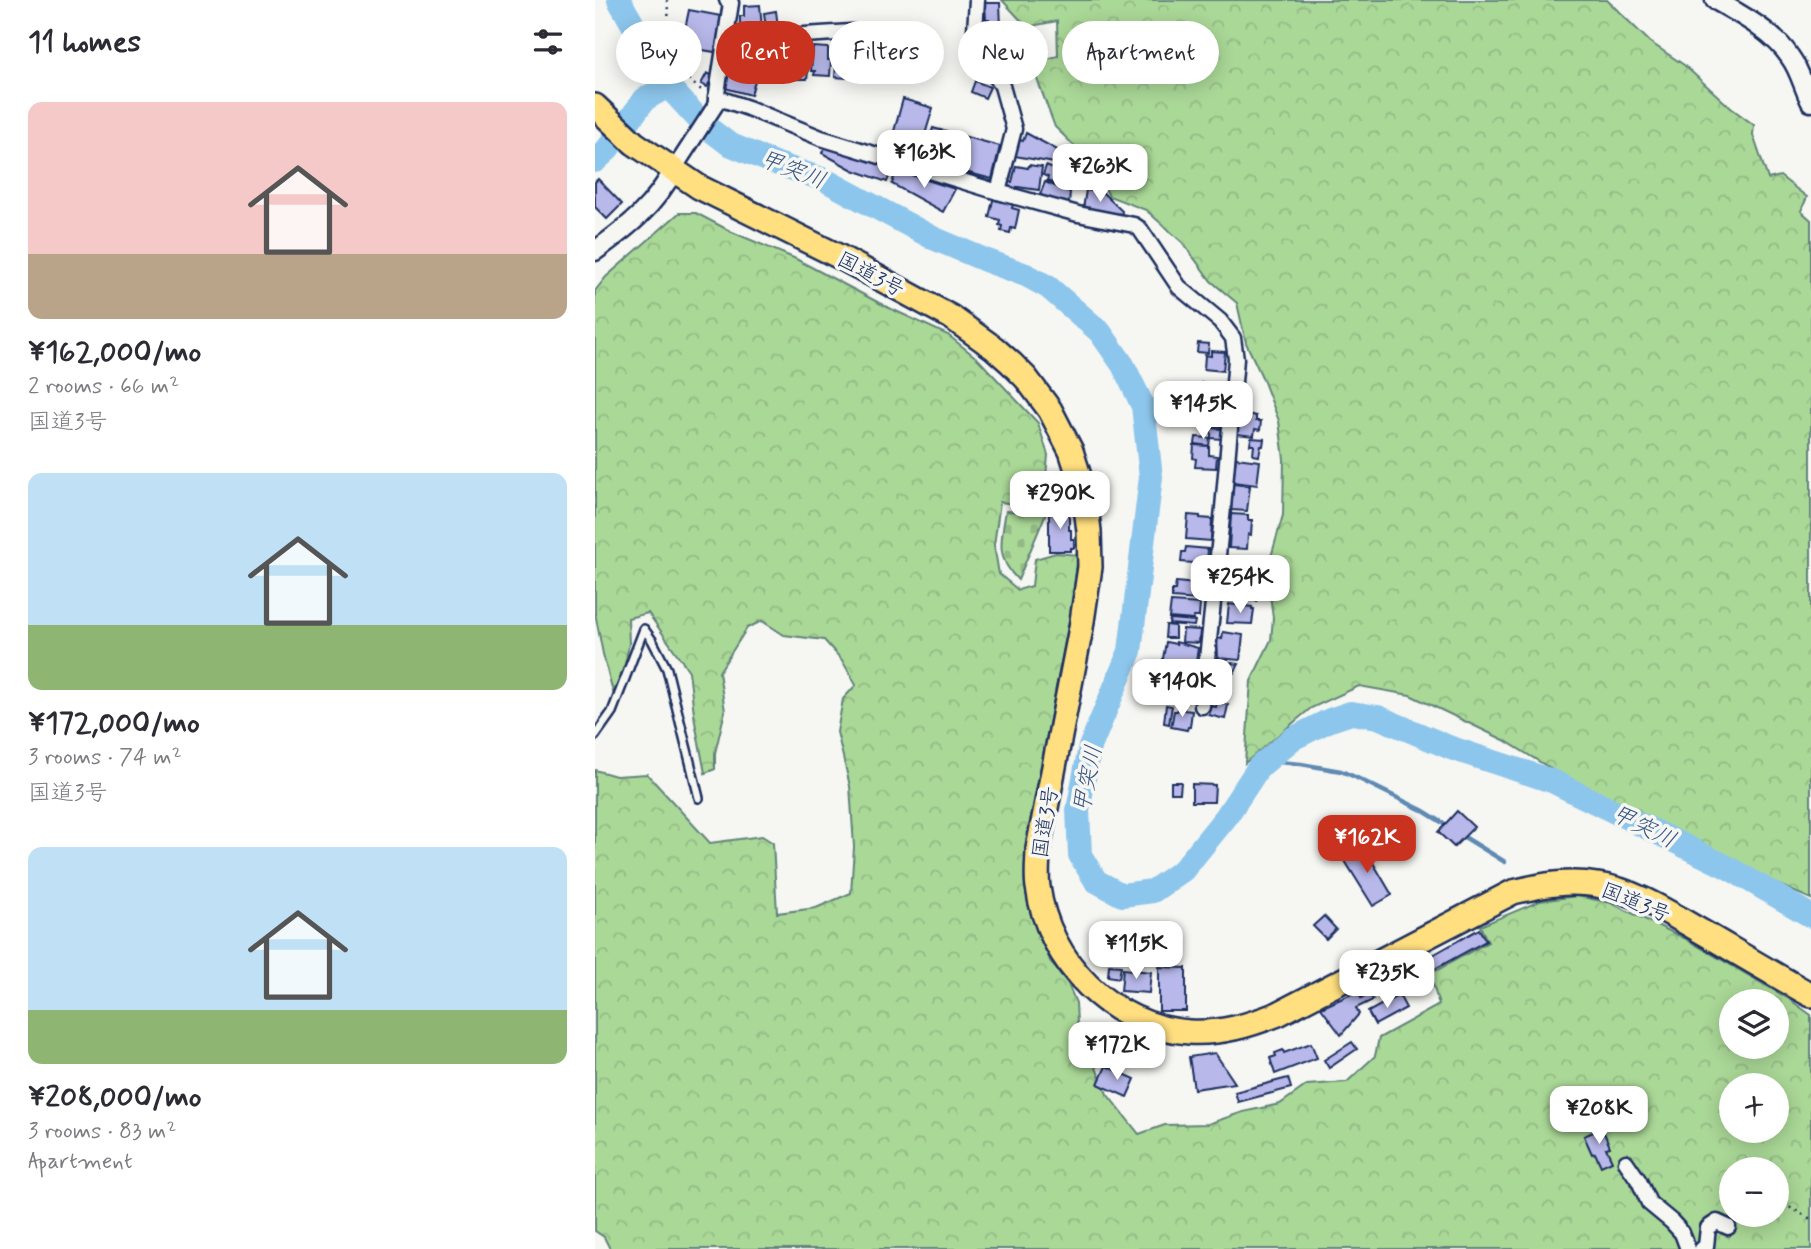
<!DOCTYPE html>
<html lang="en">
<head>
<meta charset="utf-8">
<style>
  :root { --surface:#fff; --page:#f2f2f3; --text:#2b2b33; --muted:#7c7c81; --accent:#c8321e }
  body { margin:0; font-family:Mynerve,"Klee One",sans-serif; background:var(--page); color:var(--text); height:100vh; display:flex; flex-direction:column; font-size:26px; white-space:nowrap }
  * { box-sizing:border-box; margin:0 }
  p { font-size:23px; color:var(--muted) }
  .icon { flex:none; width:38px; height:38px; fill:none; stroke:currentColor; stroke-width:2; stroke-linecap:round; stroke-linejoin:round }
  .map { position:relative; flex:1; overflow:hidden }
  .drawer { display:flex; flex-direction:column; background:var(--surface); width:595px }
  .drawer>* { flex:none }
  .top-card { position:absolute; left:21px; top:21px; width:665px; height:63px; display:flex; gap:14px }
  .fabs { position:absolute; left:1124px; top:989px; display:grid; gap:14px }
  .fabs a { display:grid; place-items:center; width:70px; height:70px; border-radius:50%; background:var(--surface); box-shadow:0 4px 18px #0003; font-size:35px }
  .price { position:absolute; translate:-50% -60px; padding:0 16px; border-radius:14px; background:#fff; color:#222; font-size:23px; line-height:46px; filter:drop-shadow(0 2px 4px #0008) }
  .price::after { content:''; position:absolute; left:50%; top:42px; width:21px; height:16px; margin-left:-10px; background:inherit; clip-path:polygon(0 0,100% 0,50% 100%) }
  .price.active { background:var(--accent); color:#fff }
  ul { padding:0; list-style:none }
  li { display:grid; align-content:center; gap:14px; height:371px; padding:0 28px }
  li span { display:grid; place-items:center; height:217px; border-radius:14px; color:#555 }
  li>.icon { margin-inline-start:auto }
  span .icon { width:126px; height:126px; fill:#fffc; stroke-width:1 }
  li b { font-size:30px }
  h2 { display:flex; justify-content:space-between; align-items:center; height:84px; padding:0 28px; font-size:30px }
  .tag { padding:0 24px; border-radius:32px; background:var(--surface); box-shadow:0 4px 18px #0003; font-size:24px; line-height:63px }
  .tag.active { background:var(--accent); color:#fff }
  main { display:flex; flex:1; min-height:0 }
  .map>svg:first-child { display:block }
  .forest { fill:url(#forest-crowns); stroke:#62847a; stroke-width:2; fill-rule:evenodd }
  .cemetery { fill:url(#cemetery-stones); stroke:#62847a; stroke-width:2 }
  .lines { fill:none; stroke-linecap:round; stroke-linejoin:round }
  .stream { stroke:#5f8ab3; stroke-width:4.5 }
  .river { stroke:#8dc6ec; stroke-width:24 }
  .building { fill:#b8b8ea; stroke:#1b2f5e; stroke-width:2 }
  .service-casing { stroke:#1b2f5e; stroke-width:12 }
  .minor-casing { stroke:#1b2f5e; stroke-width:19 }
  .tertiary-casing { stroke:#1b2f5e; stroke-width:23 }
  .trunk-casing { stroke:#1b2f5e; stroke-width:28 }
  .path { stroke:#1b2f5e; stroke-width:2.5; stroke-dasharray:2 5; stroke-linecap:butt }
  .service { stroke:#f6f6f2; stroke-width:7 }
  .minor { stroke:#f6f6f2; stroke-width:14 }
  .tertiary { stroke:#f6f6f2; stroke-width:18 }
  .trunk { stroke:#ffdf80; stroke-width:23 }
  .labels { text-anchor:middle; stroke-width:7; stroke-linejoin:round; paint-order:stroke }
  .street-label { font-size:21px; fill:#1b2f5e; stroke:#f6f6f2 }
  .water-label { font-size:23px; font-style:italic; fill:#385582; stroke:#f6f6f2 }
</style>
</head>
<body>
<main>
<section class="drawer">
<h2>11 homes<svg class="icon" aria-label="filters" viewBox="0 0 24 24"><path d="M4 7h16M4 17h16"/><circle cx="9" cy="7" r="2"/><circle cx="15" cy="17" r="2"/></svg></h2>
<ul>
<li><span style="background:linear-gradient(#f6c9c9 70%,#b9a48a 0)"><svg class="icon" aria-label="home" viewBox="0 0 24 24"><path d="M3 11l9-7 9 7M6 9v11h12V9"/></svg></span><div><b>¥162,000/mo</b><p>2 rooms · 66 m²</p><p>国道3号</p></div></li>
<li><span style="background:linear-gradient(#bfe0f5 70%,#8fb573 0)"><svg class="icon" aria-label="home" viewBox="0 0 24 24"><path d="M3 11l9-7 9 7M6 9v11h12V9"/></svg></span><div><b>¥172,000/mo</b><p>3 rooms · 74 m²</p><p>国道3号</p></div></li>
<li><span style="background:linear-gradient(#bfe0f5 75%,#8fb573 0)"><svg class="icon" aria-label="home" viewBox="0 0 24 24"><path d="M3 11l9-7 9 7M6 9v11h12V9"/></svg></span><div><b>¥208,000/mo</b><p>3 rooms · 83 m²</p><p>Apartment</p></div></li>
</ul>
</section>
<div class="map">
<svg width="1216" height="1249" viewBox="0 0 1216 1249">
  <defs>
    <pattern id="forest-crowns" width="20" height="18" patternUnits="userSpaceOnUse" patternTransform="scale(1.75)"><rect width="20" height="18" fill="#aad897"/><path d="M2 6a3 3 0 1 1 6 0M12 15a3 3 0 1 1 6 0" fill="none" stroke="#92ba85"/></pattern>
    <pattern id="cemetery-stones" width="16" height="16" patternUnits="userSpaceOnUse" patternTransform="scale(1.75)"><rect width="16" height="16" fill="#aad897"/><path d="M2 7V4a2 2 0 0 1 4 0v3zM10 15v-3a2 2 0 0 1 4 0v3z" fill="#92ba85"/></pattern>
  </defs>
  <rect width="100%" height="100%" fill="#f6f6f2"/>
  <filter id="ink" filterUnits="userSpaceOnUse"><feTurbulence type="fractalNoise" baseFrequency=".0143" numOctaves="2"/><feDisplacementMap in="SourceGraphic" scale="14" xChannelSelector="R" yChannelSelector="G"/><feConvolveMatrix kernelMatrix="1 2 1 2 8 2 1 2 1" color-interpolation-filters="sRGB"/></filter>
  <g filter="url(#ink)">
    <!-- forest -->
    <g class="forest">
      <polygon points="407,0 1012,0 1055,42 1089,65 1136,108 1159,125 1158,135 1173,179 1185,176 1212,197 1206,211 1216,220 1216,899 1053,828 909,740 815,695 764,686 716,708 650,763 656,681 676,640 678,618 672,571 688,515 689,459 684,421 667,377 651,343 642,303 616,281 587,242 551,210 514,196 497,163 460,127 436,63 463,56 462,21 432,27"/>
      <path d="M 84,213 L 101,213 L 137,232 L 201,259 L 290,306 L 353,335 L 383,359 L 443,423 L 453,455 L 448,508 L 405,502 L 399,545 L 404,574 L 423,590 L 437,586 L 440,559 L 461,553 L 483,555 L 476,611 L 431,842 L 431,893 L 455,961 L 473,984 L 481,1003 L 482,1023 L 512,1094 L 544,1134 L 570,1125 L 613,1124 L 648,1112 L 685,1104 L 712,1085 L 752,1082 L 780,1056 L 784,1038 L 844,1005 L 835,974 L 893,942 L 885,926 L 945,901 L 982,896 L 1016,903 L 1089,938 L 1194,999 L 1216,1015 L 1216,1249 L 15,1249 L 9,1237 L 0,1231 L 0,770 L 21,776 L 52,774 L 115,843 L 167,836 L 178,843 L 182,913 L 221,908 L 256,893 L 259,847 L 255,786 L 242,732 L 248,699 L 261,685 L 247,660 L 229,640 L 189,635 L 167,621 L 152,628 L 124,672 L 130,711 L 120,753 L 120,769 L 110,773 L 100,722 L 94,671 L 53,613 L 33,618 L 34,644 L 22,707 L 8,654 L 0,613 L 0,291 L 11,277 ZM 1136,1001 L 1181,1001 L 1181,1046 L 1136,1046 ZM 1136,1085 L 1181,1085 L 1181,1130 L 1136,1130 ZM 1136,1169 L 1181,1169 L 1181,1214 L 1136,1214 Z"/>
    </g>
    <!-- cemetery -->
    <path class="cemetery" d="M 411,511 L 451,513 L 423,580 C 400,557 406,540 411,511 Z"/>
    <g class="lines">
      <!-- stream -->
      <g class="stream">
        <polyline points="672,761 706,764 746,771 760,777 827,810 853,826"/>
        <polyline points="866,835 910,862"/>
      </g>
      <!-- river -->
      <g class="river">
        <polyline points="24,0 73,86 109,125 134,144 177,162 230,180 338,238 390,260 431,275 453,287 505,332 528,365 548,406 556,477 535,651 495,747 483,810 485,855 501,881 527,895 558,891 588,870 631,817 664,767 697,739 735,720 756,713 783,717 856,748 957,781 1132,867 1216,916"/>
        <polyline points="0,161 11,151 50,99 73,86"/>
      </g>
    </g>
    <!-- building -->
    <g class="building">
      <polygon points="390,3 405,3 406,27 395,28 394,20 391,20"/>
      <polygon points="165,5 167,29 143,30 143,25 145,25 145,16 149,16 149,6"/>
      <polygon points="94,10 126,16 120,52 107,50 105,60 91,58 94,42 91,41 92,35 89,34"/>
      <polygon points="181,11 183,27 171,28 169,13"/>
      <polygon points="392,41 415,48 414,50 425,51 425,64 428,65 428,80 415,75 415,65 406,63 405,67 386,61"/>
      <polygon points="157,46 166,47 166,57 168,57 167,75 154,70 155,51 157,51"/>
      <polygon points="151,47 152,70 136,66 140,49"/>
      <polygon points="218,47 233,48 233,60 236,60 235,76 219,75 220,71 216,71"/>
      <polygon points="185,52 208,53 208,60 202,60 202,72 213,72 212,79 196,79 197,74 191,74 191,76 184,76 184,63 176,63 177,53 185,54"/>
      <polygon points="241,63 251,64 251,78 240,77"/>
      <polygon points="135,70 161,77 156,95 130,88"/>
      <polygon points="112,73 118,76 112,87 106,84"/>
      <polygon points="380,81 395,87 390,98 376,92"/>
      <polygon points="308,99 338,108 325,151 320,149 318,156 304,152 306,145 296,142"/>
      <polygon points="338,128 405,146 397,179 355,168 358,159 351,157 347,161 330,156"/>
      <polygon points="431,133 468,153 465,164 420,156 425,140 428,141"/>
      <polygon points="230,146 297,169 292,182 258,170 227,153"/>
      <polygon points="434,165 447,167 444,190 422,187 422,189 413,188 413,182 417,182 421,166 433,168"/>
      <polygon points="451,166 471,174 467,187 452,181 453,177 448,175"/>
      <polygon points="301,170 360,189 348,212 297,184"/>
      <polygon points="3,179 27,204 12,219 0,207 0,182"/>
      <polygon points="450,182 475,192 474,204 445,195"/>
      <polygon points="491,190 508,193 527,211 526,216 488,209"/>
      <polygon points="399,196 419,201 417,208 424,210 420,229 416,228 415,233 406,231 407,226 404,225 405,220 394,217"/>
      <polygon points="603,343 614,344 613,353 602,352"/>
      <polygon points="616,351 630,352 628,371 609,369 610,355 616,356"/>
      <polygon points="606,383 628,385 627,399 605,397"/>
      <polygon points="604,408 617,409 617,413 627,414 626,427 603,425"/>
      <polygon points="644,412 661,416 661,421 666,421 665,430 660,429 659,436 642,434"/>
      <polygon points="616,428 627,429 626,439 616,438"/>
      <polygon points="601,437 615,438 614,446 600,444"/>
      <polygon points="656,438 669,439 668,446 666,446 664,456 658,455 659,445 655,445"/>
      <polygon points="599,445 614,446 614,455 622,456 621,468 600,467 601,459 598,458"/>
      <polygon points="641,458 665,461 662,485 638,482"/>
      <polygon points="638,484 655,486 652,511 636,510"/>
      <polygon points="470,505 470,514 474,514 474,530 476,530 476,539 479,539 479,548 476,548 476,551 454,551 454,514 458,514 458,506"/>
      <polygon points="636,514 653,515 653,520 657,520 656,535 653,534 652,549 634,548"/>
      <polygon points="593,515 605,516 605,518 617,519 616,541 591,539"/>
      <polygon points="591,547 613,549 612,564 586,562 587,552 590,552"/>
      <polygon points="639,557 655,559 653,577 631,574 633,559 639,560"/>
      <polygon points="640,576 664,581 664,587 668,588 666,599 662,599 662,601 645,599 645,588 641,588"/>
      <polygon points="581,582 610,585 609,595 604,594 603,600 577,598 577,590 580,590"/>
      <polygon points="576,602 605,604 604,617 599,617 598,620 574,618"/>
      <polygon points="634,604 657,607 657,609 659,609 657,624 632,623"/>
      <polygon points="575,619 600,621 599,626 574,624"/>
      <polygon points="571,625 580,626 580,638 570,638"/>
      <polygon points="588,629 605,630 604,643 587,642"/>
      <polygon points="628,632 648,635 645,660 623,658 622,638 627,639"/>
      <polygon points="571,642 581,644 581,642 603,648 600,669 567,664"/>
      <polygon points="629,662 644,664 639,673 628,671"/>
      <polygon points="620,671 635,673 632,697 617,695"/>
      <polygon points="622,702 633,705 630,719 614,715 617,706 621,707"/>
      <polygon points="571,705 577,706 574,724 569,723"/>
      <polygon points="584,707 589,707 588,710 597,711 595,727 593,727 592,730 576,727 579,711 582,711"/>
      <polygon points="576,782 586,782 585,793 576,793"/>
      <polygon points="597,784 620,785 619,802 597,802"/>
      <polygon points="862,811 879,827 859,847 843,832"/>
      <polygon points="764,839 797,895 778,906 750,861"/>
      <polygon points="729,916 741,929 731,939 718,926"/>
      <polygon points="884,929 891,941 827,976 820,965"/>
      <polygon points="514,965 526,966 524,978 513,976"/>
      <polygon points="564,967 591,968 591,1011 564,1011"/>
      <polygon points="528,969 556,972 554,993 526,991"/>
      <polygon points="763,991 766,998 775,993 778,1000 761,1008 764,1014 746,1035 726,1008"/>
      <polygon points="804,995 811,1008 780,1025 773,1012"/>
      <polygon points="519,1041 547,1048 543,1064 515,1057"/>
      <polygon points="757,1042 762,1049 734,1068 729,1060"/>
      <polygon points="716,1043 722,1058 680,1074 675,1058 681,1056 680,1053 688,1050 689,1053"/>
      <polygon points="620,1053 640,1083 599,1089 594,1057"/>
      <polygon points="511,1066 540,1079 532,1097 503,1084"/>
      <polygon points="693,1078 696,1088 643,1102 640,1092"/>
      <polygon points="1007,1128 1015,1147 1011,1148 1017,1161 1006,1166 1000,1153 997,1154 989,1136"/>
    </g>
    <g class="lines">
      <defs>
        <polyline id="service" points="0,736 17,712 49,629 57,640 72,669 104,798"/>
        <g id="minor">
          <polyline points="382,0 378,61 382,66 400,75 407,86 419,129 403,192"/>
          <polyline points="131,40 256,32 271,34 283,39"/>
          <polyline points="121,97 153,108 226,138 403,192 483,214 539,225 545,229 584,287 625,321 638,338 641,359 628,508 607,706"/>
          <polyline points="79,169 120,106 136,3 132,0"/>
          <polyline points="1031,1162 1044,1181 1054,1203 1077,1222 1087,1233 1093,1249"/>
          <polyline points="1107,1249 1111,1246 1113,1228 1122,1222 1133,1227"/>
        </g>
        <g id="tertiary">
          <path d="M 1120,0 C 1145,14 1180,33 1195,57 C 1205,70 1208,87 1216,102"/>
          <path d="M 0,251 C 33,227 60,206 79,169"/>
        </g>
        <path id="trunk" d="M 0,106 L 39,143 L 104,187 L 245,257 L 356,317 L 399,348 L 416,363 L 431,378 L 455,410 L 476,451 L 485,479 L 491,507 L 494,531 L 495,567 L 486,628 L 443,849 C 443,861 441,875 443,887 C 453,962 517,1027 594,1032 C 626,1034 655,1025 683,1014 L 918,892 C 947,885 973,880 1002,885 C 1040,890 1077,915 1109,933 C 1145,954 1180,975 1216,995"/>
      </defs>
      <!-- service casing -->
      <use href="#service" class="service-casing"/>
      <!-- minor casing -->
      <use href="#minor" class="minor-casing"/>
      <!-- tertiary casing -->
      <use href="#tertiary" class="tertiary-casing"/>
      <!-- trunk casing -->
      <use href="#trunk" class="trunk-casing"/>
      <!-- path -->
      <g class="path">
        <path d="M 72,0 C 76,39 73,67 109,92"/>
        <polyline points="1181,1204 1196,1208 1216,1219"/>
      </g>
      <!-- service -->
      <use href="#service" class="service"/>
      <!-- minor -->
      <use href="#minor" class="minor"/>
      <!-- tertiary -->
      <use href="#tertiary" class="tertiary"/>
      <!-- trunk -->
      <use href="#trunk" class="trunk"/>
    </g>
  </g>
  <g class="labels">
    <!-- street labels -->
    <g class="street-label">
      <text transform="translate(276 274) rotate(28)" y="7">国道3号</text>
      <text transform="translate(450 822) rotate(-81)" y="7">国道3号</text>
      <text transform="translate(1041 902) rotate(22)" y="7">国道3号</text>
    </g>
    <!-- water labels -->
    <g class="water-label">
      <text transform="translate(198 169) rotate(21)" y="8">甲突川</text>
      <text transform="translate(492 779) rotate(-79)" y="8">甲突川</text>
      <text transform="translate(1049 826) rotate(26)" y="8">甲突川</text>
    </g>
  </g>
</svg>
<div class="fabs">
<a><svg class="icon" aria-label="layers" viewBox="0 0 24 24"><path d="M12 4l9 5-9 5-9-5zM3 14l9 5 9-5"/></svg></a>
<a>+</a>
<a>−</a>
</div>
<b class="price" style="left:329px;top:190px">¥163K</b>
<b class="price" style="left:505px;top:204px">¥263K</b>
<b class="price" style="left:608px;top:441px">¥145K</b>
<b class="price" style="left:465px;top:531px">¥290K</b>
<b class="price" style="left:645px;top:615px">¥254K</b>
<b class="price" style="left:587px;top:719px">¥140K</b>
<b class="price active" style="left:772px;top:875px">¥162K</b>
<b class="price" style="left:541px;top:981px">¥115K</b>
<b class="price" style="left:792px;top:1010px">¥235K</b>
<b class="price" style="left:522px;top:1082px">¥172K</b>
<b class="price" style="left:1004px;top:1146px">¥208K</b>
<div class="top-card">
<a class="tag">Buy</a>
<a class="tag active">Rent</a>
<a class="tag">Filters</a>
<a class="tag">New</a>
<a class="tag">Apartment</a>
</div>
</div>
</main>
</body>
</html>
